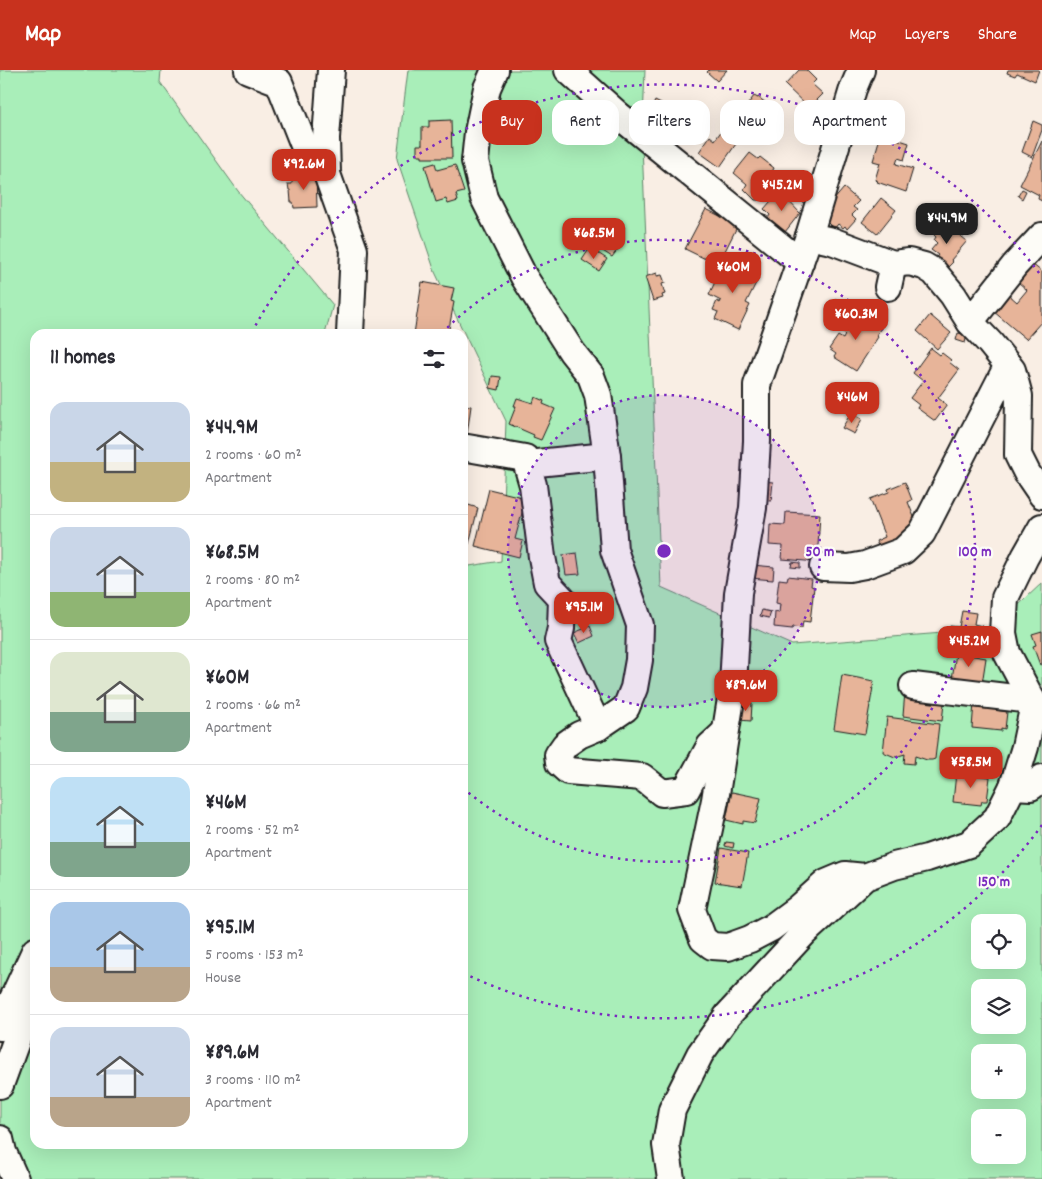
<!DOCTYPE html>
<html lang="en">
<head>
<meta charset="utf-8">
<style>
  :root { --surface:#fff; --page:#f2f2f3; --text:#2b2b33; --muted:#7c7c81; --line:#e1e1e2; --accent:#c8321e }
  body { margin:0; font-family:Dekko,sans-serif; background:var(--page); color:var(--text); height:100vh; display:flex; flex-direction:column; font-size:19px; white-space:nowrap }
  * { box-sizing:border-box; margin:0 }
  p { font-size:16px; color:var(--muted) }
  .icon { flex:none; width:28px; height:28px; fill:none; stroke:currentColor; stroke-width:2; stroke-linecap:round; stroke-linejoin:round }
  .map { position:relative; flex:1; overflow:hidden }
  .sheet { position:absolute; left:30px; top:259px; width:438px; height:820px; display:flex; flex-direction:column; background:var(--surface); border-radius:15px; box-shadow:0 5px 20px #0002 }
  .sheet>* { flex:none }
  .top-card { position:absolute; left:482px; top:30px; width:475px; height:45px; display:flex; gap:10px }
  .controls { position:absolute; left:971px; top:844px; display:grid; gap:10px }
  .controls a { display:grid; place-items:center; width:55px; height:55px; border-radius:10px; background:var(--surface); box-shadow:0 5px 20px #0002; font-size:25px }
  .price { position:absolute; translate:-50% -42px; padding:0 11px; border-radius:10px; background:var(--accent); color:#fff; font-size:16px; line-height:32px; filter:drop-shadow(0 1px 2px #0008) }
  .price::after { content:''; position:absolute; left:50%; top:30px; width:15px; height:11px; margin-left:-8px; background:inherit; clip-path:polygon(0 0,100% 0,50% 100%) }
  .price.current { background:#222; color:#fff }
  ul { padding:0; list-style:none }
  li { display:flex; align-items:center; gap:15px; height:125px; padding:0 20px }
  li+li { border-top:1px solid var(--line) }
  li span { display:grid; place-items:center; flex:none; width:140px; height:100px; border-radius:15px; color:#555 }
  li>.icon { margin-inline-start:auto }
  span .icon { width:60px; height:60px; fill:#fffc; stroke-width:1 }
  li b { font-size:21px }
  h2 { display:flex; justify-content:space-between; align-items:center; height:60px; padding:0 20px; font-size:21px }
  .tag { padding:0 18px; border-radius:15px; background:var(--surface); box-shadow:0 5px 20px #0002; font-size:18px; line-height:45px }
  .tag.current { background:var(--accent); color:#fff }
  header { display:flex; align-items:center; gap:30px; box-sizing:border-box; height:70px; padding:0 25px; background:var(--accent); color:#fff }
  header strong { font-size:24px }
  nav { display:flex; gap:28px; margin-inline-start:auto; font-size:18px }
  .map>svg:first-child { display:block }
  .green { fill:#a9eeb9; stroke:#62856a; fill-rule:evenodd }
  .building { fill:#e7b499; stroke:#1c1c1c }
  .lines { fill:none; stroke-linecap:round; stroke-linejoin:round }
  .minor-casing { stroke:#1c1c1c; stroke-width:30 }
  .minor { stroke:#fdfcf7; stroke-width:26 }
  .ring { fill:none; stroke:#7b2cbf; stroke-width:2.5; stroke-dasharray:2.5 5 }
  .centre { fill:#7b2cbf; stroke:#fdfcf7; stroke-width:2.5 }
  .ring-label { font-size:15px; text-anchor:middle; font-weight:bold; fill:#7b2cbf; stroke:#fdfcf7; stroke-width:4.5; stroke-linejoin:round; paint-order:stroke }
</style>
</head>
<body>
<header>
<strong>Map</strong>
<nav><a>Map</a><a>Layers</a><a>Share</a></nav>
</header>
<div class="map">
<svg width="1042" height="1109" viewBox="0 0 1042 1109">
  <rect width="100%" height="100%" fill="#f9eee4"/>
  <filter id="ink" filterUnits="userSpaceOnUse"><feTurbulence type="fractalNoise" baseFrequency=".02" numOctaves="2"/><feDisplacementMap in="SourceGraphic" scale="10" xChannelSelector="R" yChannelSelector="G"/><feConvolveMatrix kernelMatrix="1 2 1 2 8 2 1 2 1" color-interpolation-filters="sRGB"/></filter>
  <g filter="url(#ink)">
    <!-- green -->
    <path class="green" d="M 0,0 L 161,0 L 160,12 L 238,121 L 333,235 L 325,264 L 35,264 L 35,1074 L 462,1074 L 463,497 L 501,491 L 506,351 L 435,202 L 397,89 L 408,0 L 645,0 L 642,76 L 661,517 L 792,575 L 993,559 L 1042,513 L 1042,1109 L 0,1109 ZM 980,852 L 1018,852 L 1018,890 L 980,890 ZM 980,918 L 1018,918 L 1018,955 L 980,955 ZM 980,982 L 1018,982 L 1018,1020 L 980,1020 ZM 980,1048 L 1018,1048 L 1018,1085 L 980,1085 Z"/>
    <!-- building -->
    <g class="building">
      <polygon points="709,0 727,0 717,11 707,2"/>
      <polygon points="799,0 806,0 816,10 812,14 823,24 809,38 785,15"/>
      <polygon points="1008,0 1039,0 1035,11 1017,3 1015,6 1007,3"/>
      <polygon points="754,26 758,28 758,27 774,39 763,54 747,42 751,36 748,34"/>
      <polygon points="655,31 667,37 660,51 648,46"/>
      <polygon points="819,45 828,55 817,65 808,55"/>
      <polygon points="451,50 452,88 422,88 422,85 417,85 417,75 422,75 422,57 429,57 429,51"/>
      <polygon points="1033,51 1042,55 1042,60 1032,87 1022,82"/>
      <polygon points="722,60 738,71 720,97 699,82 710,66 715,70"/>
      <polygon points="881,64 909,73 904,90 898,88 896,94 913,99 906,122 877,112 878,111 875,110 880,93 873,91"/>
      <polygon points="1042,71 1042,131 1038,129 1039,125 1020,115"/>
      <polygon points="750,83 758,89 760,87 774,98 772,102 782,111 780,113 782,115 770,129 766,131 762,128 760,130 755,130 744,119 747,114 734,103"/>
      <polygon points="435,93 437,100 455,95 464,122 456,124 458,131 448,134 446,129 436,132 425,96"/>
      <polygon points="292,105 316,105 317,137 294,138 293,132 291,132 290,120 289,120 288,114 292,114"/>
      <polygon points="844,118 859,131 853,137 857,140 852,145 856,149 847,159 845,156 843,158 838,154 834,159 824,149 830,141 827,138"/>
      <polygon points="1022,119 1026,121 1022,129 1018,126"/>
      <polygon points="777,124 785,127 800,143 785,162 768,148 770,145 764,139"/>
      <polygon points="881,128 896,140 877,164 862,152"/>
      <polygon points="706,139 738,155 718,195 685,179"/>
      <polygon points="946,154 967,171 951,190 953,192 946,199 935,189 938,185 931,180 937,173 934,170 936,167 934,165 942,156 944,157"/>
      <polygon points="610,158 618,163 613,170 621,175 612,187 589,172 598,159 606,164"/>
      <polygon points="590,178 607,189 599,201 582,190"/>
      <polygon points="728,191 733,194 734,192 750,200 747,206 757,211 746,233 750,235 738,260 715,249 718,242 713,240 717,231 720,233 721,231 709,225 719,203 722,204"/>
      <polygon points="1032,194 1042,202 1042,251 1026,269 993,241 1008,224 1017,232 1027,220 1018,212"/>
      <polygon points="657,203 657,206 662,205 665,213 662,214 665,224 662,225 663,228 653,231 645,207"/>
      <polygon points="422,212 454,218 451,231 454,232 448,264 414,264"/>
      <polygon points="837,229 847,235 836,251 827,245"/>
      <polygon points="858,239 869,246 862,256 864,258 869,250 881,258 876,265 878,267 856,301 834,287 836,284 829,279 838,266 843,269 845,265 843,263"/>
      <polygon points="930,245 951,263 937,279 917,261"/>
      <polygon points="958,263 967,265 965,273 956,270"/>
      <polygon points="931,278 940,285 942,283 951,290 949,292 959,300 938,328 947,335 935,351 917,338 919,335 910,328 923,311 913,303"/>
      <polygon points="492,306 501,307 499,320 490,318"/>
      <polygon points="535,327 544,331 543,334 555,339 541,370 533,367 534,365 509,354 516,336 514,336 517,328 533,333"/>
      <polygon points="462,335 471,336 467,365 462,364"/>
      <polygon points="851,343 862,349 854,364 842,358"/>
      <polygon points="762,411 773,412 771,431 759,430"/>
      <polygon points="905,412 912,430 908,432 918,457 914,462 888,472 889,475 879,478 876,471 885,467 870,429 889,422 888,419"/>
      <polygon points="489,419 526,428 515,469 523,471 519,487 475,476"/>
      <polygon points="462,433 478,438 469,474 462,472"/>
      <polygon points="786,442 820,444 817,492 782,489 783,476 769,475 770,454 785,455"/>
      <polygon points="577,483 580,504 566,505 563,485"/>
      <polygon points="792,492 800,493 800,498 791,497"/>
      <polygon points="752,495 774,497 773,510 750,508"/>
      <polygon points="788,506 812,509 811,516 814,517 810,552 803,551 802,558 793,557 792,559 774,557 775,542 779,543 780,534 776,533 779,509 787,510"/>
      <polygon points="762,540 771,542 769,548 760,546"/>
      <polygon points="962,541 976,543 974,554 982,556 980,566 972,565 970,576 947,572 950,556 959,557"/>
      <polygon points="590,556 594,566 579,573 574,563"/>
      <polygon points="1042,561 1042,594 1040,595 1033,576 1036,575 1032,564"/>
      <polygon points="956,583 986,588 982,614 952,609"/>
      <polygon points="842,605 874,611 865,664 834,659"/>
      <polygon points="905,621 945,625 942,651 903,646"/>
      <polygon points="740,632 752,633 751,651 739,650"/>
      <polygon points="974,633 996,634 995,640 1007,642 1005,659 1001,658 1001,661 972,658"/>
      <polygon points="887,647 939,654 935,689 932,690 927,690 915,686 914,694 904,693 905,684 895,687 883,682"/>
      <polygon points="956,703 990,707 987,731 982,731 981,735 953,732"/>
      <polygon points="732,722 761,728 755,753 743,751 743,754 726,750"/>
      <polygon points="726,772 734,773 733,778 725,776"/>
      <polygon points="721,778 748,783 742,816 715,812"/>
    </g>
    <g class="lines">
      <defs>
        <g id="minor">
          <polyline points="248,0 279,12 307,83 326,83"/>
          <polyline points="331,0 326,68 327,104 354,180 350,264"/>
          <polyline points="495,0 487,18 478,62 475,91 484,128 524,207 572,282 591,306 598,325 607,386 614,480 640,555 639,590 634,618 626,638 598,657 579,665 565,675 558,685 559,693 568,701 642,707 662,723 686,720 710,676 723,664"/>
          <polyline points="568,0 617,44 800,192"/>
          <polyline points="861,0 853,19 809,166 757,315 757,371 753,438 738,523 733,616 715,730 692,840 703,869 712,876 728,877 750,869 771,858 798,838 826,813 845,805 865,807"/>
          <polyline points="809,166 832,171 893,194 909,192 924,196 934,202 953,225 970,252 990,273 1012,300 1019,326 1018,385 1027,403 1042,425"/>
          <polyline points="888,217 893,194"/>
          <polyline points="970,252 1015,195 1042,166"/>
          <polyline points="462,377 525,388 533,415 542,487 547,513 562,529 561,558 558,571 598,657"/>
          <polyline points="527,394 607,386"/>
          <polyline points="823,497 849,498 865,495 903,481 922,463 1008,295"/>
          <polyline points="913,616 1032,630"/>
          <polyline points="1013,716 1031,717 1042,708"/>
          <polyline points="0,957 35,881"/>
          <polyline points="0,1015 33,925 26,902"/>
          <polyline points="0,1069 3,1082 15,1109"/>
          <polyline points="671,1109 666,1075 672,1040 700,984 728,945 804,863 865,807 894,796 927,788 969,774 997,748 1013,716 1025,677 1034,634 1007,583 1003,563 1005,528 1025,487 1042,457"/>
        </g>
      </defs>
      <!-- minor casing -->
      <use href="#minor" class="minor-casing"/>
      <!-- minor -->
      <use href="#minor" class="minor"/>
    </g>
  </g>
  <!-- distance rings -->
  <circle cx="664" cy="481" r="156" fill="#7b2cbf" fill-opacity=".12"/>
  <g class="ring">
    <circle cx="664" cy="481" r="156"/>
    <path d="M442 263A311 311 0 1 1 464 719"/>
    <path d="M1042 755A467 467 0 0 1 463 903M252 262A467 467 0 0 1 1042 207"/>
  </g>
  <circle cx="664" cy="481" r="8" class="centre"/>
  <g class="ring-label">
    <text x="820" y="486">50 m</text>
    <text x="975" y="486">100 m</text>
    <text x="994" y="816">150 m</text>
  </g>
</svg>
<div class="controls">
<a><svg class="icon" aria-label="locate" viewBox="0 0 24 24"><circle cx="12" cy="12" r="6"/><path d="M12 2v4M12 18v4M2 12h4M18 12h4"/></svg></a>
<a><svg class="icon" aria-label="layers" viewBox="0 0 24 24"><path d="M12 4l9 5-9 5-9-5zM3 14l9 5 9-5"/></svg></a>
<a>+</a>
<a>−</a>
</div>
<b class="price" style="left:304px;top:121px">¥92.6M</b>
<b class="price" style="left:782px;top:142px">¥45.2M</b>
<b class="price current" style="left:947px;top:175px">¥44.9M</b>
<b class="price" style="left:594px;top:190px">¥68.5M</b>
<b class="price" style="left:733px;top:224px">¥60M</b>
<b class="price" style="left:856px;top:271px">¥60.3M</b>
<b class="price" style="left:852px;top:354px">¥46M</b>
<b class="price" style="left:584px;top:564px">¥95.1M</b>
<b class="price" style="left:969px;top:598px">¥45.2M</b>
<b class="price" style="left:746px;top:642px">¥89.6M</b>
<b class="price" style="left:971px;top:719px">¥58.5M</b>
<div class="top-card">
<a class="tag current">Buy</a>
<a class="tag">Rent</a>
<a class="tag">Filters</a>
<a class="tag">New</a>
<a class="tag">Apartment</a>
</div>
<section class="sheet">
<h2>11 homes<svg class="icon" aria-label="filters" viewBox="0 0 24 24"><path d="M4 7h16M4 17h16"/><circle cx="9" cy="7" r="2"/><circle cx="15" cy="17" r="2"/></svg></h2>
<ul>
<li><span style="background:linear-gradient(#c9d6e8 60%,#c2b280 0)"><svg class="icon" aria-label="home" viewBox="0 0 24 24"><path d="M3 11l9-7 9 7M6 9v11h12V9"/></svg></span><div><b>¥44.9M</b><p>2 rooms · 60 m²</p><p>Apartment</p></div></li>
<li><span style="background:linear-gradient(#c9d6e8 65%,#8fb573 0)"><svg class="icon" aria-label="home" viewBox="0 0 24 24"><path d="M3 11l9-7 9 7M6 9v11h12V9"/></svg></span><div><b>¥68.5M</b><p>2 rooms · 80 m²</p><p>Apartment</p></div></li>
<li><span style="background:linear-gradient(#dfe7d0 60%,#7fa58c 0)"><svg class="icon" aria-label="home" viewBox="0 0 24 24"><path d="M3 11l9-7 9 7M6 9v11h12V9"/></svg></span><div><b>¥60M</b><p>2 rooms · 66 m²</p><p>Apartment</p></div></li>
<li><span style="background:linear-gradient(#bfe0f5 65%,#7fa58c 0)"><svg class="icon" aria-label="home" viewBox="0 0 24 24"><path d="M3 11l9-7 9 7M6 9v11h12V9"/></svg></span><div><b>¥46M</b><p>2 rooms · 52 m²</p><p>Apartment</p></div></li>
<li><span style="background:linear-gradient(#a9c7e8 65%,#b9a48a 0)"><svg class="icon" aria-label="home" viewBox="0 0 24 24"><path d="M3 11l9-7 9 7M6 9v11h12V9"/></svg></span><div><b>¥95.1M</b><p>5 rooms · 153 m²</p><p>House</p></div></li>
<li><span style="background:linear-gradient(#c9d6e8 70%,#b9a48a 0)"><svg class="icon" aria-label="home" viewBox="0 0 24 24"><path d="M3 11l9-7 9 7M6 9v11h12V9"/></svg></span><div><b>¥89.6M</b><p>3 rooms · 110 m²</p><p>Apartment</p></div></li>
</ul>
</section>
</div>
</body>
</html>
